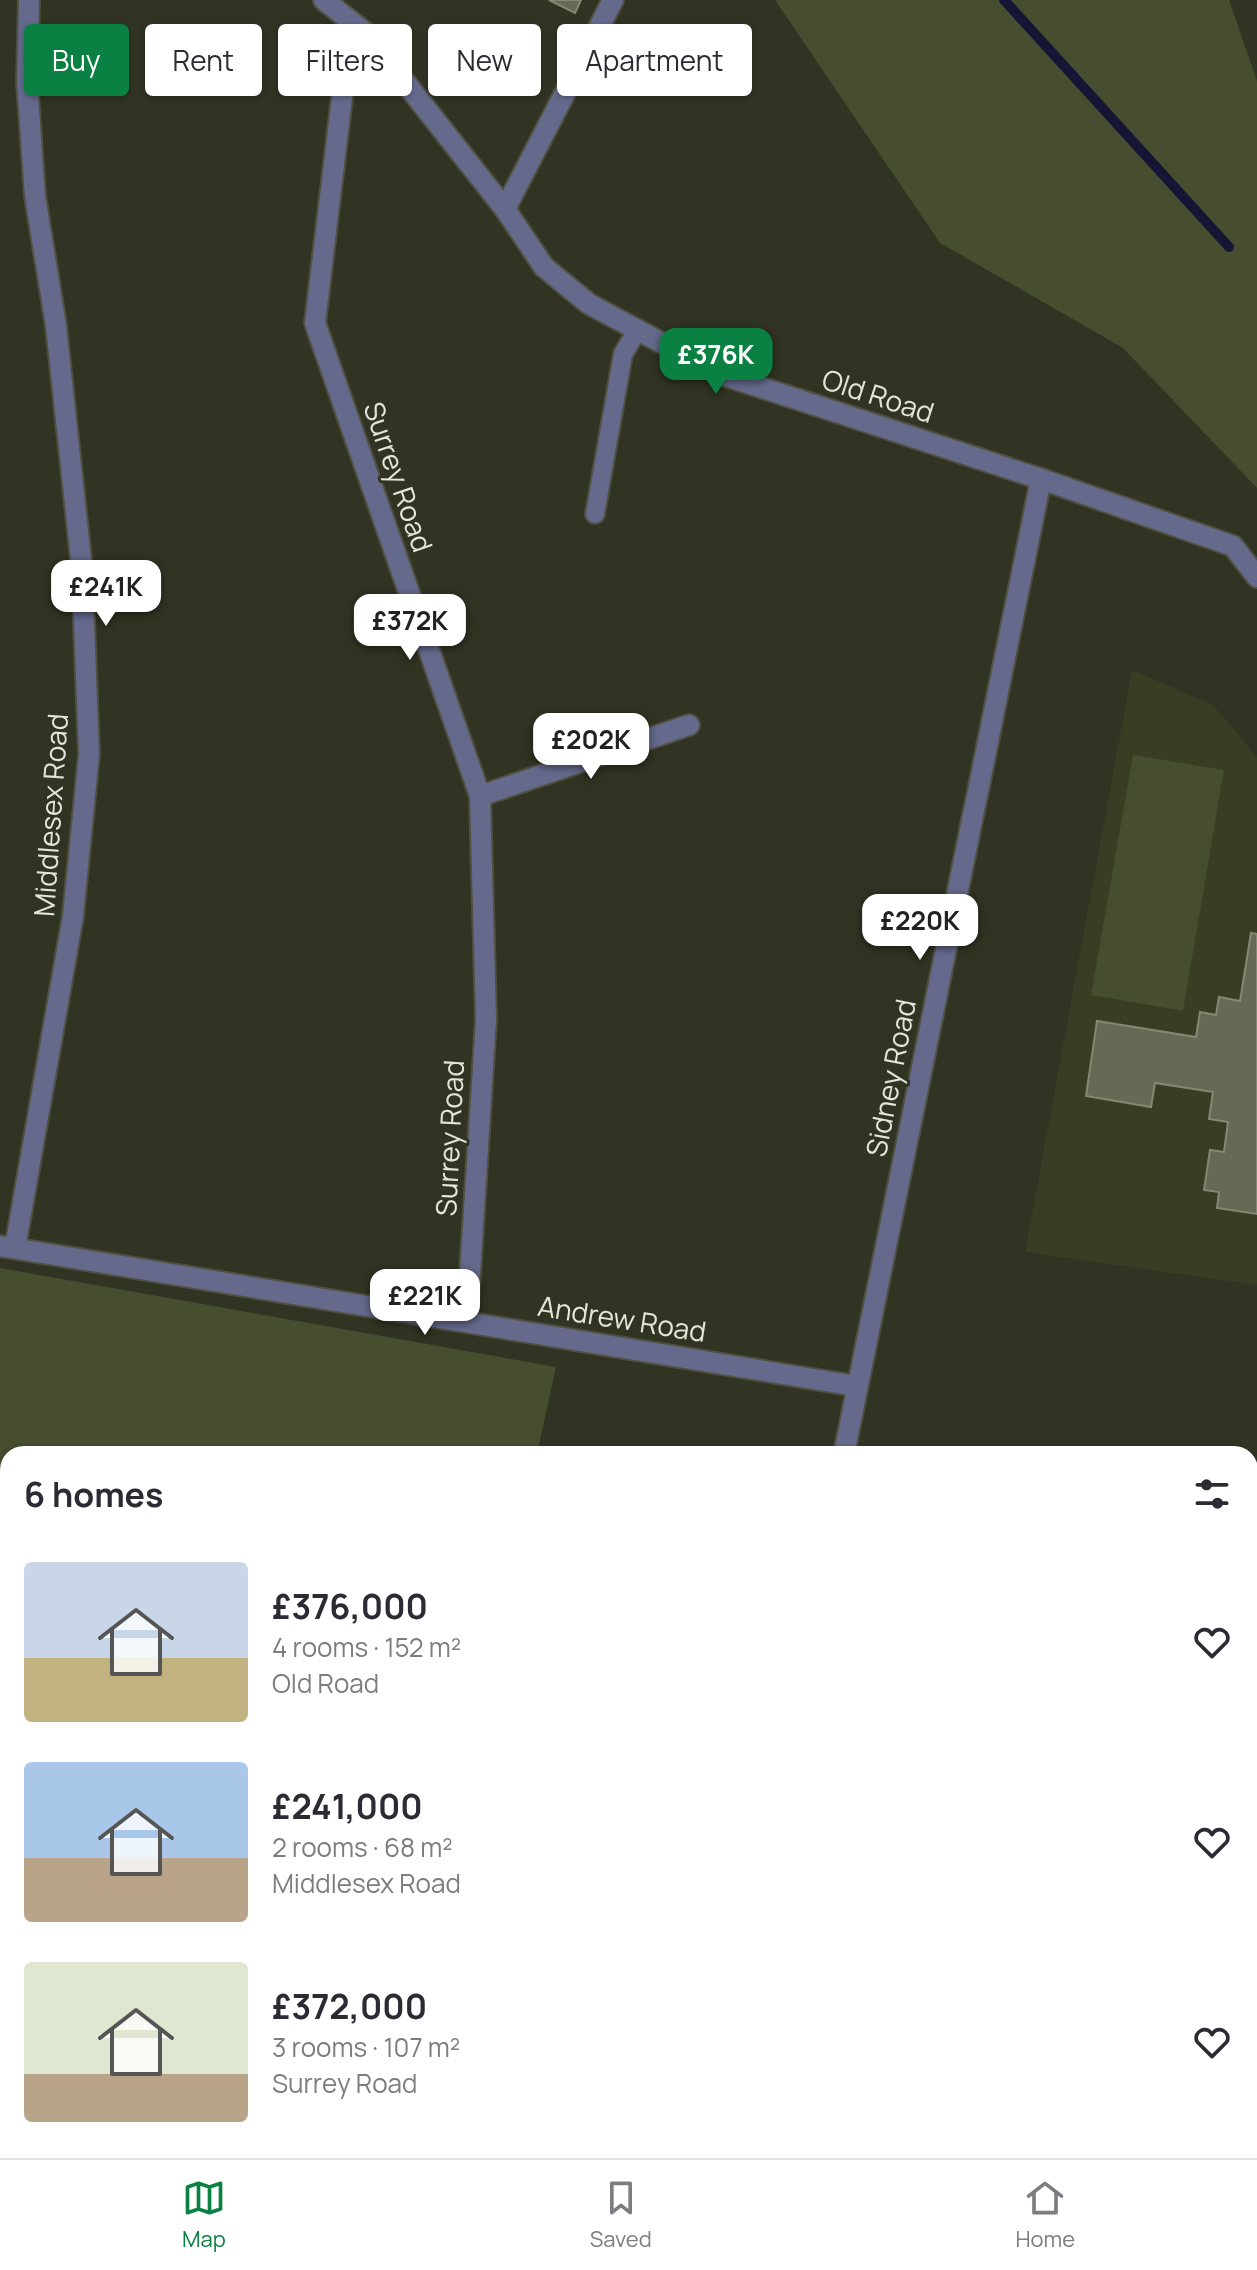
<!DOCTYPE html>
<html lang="en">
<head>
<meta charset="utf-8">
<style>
  :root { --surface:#fff; --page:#f2f2f3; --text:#2b2b33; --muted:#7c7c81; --line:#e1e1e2; --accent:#0b8043 }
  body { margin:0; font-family:Manrope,sans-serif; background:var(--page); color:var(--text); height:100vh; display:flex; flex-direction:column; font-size:30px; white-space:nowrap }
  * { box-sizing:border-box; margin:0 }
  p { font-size:26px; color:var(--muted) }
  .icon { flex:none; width:44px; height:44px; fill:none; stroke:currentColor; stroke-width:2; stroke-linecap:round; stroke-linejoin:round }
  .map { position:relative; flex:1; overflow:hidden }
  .sheet { position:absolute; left:0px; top:1446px; width:1258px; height:712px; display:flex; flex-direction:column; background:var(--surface); border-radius:24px 24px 0 0; box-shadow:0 2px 6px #0004 }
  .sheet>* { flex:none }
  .banner { position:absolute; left:24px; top:24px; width:800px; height:72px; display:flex; gap:16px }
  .price { position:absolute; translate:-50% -68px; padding:0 18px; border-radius:16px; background:#fff; color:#222; font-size:26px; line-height:52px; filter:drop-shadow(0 2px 4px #0008) }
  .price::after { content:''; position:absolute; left:50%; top:48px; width:24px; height:18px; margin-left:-12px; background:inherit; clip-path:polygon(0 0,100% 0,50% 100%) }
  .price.on { background:var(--accent); color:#fff }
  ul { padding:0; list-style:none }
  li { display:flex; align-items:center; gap:24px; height:200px; padding:0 24px }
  li span { display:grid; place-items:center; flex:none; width:224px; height:160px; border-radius:8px; color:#555 }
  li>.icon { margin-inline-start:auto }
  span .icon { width:96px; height:96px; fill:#fffc; stroke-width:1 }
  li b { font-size:34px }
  h2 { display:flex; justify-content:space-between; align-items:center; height:96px; padding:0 24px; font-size:34px }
  .pill { padding:0 28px; border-radius:8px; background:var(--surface); box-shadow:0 2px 6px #0004; font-size:28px; line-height:72px }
  .pill.on { background:var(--accent); color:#fff }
  .dock { display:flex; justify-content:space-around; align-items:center; height:112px; border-top:2px solid var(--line); background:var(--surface); font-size:22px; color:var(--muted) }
  .dock a { display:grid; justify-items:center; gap:4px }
  .dock .on { color:var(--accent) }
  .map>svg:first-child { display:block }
  .built { fill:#383d23 }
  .green { fill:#474d2f }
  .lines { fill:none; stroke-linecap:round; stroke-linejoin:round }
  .stream { stroke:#151636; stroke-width:10 }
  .building { fill:#666a55; stroke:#848873; stroke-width:2 }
  .lane-casing { stroke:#4e5040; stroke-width:22 }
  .street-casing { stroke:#4e5040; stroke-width:24 }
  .lane { stroke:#656a8d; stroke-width:18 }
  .street { stroke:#656a8d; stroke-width:20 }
  .labels { text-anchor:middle; stroke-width:6; stroke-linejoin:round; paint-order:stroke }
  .street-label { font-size:28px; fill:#e4e6db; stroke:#313422 }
</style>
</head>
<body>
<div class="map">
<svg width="1257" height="2158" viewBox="0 0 1257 2158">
  <rect width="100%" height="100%" fill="#313422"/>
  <!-- built -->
  <polygon class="built" points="1132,670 1213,705 1257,757 1257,1285 1025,1252"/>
  <!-- green -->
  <g class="green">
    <polygon points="775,0 1229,0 1257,81 1257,488 1123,348 940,243"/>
    <polygon points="1133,755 1224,770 1183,1011 1091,995"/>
    <polygon points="0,1268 556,1367 537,1454 8,1454 8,1641 0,1641"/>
    <polygon points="137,2150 388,2150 388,2158 135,2158"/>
  </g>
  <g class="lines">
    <!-- stream -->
    <polyline class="stream" points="1004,0 1229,247"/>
  </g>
  <!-- building -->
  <g class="building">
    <polygon points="549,0 581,0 575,13"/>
    <polygon points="1251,933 1257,934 1257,1214 1217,1208 1219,1192 1204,1190 1210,1150 1224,1152 1228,1122 1209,1119 1213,1092 1155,1083 1151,1107 1086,1096 1097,1021 1196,1037 1200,1012 1216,1015 1219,997 1240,1001"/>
    <polygon points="1250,1868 1257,1870 1257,1942 1250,1940"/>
  </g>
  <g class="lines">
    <defs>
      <polyline id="lane" points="595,514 623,354 638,329"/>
      <g id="street">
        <polyline points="324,0 367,34 505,209 544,267 589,304 720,374 1041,479 1233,546 1257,577"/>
        <polyline points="367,34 345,72 315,323 480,796 486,1019 467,1322"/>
        <polyline points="505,209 613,0"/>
        <polyline points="480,796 689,725"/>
        <polyline points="0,1246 856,1386"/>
        <polyline points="15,1248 73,916 89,754 82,569 56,326 35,196 27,82 29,0"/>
        <polyline points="844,1454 1041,479"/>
        <polyline points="1250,1754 1257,1714"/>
        <polyline points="1250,1823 1257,1825"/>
        <polyline points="0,1834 8,1835"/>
        <polyline points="0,2112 8,2114"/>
        <polyline points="525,2158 527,2150"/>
        <polyline points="710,2158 712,2150"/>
        <polyline points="952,2158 953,2150"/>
        <polyline points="1174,2158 1175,2150"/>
      </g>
    </defs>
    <!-- lane casing -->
    <use href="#lane" class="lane-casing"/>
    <!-- street casing -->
    <use href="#street" class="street-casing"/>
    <!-- lane -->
    <use href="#lane" class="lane"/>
    <!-- street -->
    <use href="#street" class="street"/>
  </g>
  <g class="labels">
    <!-- street labels -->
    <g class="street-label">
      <text transform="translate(878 396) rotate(18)" y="10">Old Road</text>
      <text transform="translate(398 477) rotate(71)" y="10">Surrey Road</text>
      <text transform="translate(51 815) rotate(-86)" y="10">Middlesex Road</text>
      <text transform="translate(891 1078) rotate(-79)" y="10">Sidney Road</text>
      <text transform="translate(450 1138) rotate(-87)" y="10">Surrey Road</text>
      <text transform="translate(622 1319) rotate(9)" y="10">Andrew Road</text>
    </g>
  </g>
</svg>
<b class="price on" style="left:716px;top:396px">£376K</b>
<b class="price" style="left:106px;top:628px">£241K</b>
<b class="price" style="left:410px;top:662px">£372K</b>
<b class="price" style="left:591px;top:781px">£202K</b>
<b class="price" style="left:920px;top:962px">£220K</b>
<b class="price" style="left:425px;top:1337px">£221K</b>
<div class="banner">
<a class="pill on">Buy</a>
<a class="pill">Rent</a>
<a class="pill">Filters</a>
<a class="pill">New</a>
<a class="pill">Apartment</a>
</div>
<section class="sheet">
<h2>6 homes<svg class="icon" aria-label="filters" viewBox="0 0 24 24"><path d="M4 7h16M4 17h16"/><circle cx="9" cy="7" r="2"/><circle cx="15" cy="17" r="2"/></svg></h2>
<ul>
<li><span style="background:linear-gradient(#c9d6e8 60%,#c2b280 0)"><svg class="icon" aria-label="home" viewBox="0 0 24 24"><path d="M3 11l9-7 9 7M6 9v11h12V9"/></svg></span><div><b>£376,000</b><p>4 rooms · 152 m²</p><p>Old Road</p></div><svg class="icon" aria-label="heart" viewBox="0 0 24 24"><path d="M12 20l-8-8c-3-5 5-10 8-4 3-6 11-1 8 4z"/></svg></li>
<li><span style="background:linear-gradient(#a9c7e8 60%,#b9a48a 0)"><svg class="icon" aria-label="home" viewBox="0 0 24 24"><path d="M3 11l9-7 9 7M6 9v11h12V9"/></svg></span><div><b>£241,000</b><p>2 rooms · 68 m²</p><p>Middlesex Road</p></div><svg class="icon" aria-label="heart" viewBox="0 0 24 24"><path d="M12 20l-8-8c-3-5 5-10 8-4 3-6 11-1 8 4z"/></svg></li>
<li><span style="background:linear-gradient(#dfe7d0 70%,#b9a48a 0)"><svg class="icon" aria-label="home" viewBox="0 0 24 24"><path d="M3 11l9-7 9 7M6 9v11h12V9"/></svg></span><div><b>£372,000</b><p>3 rooms · 107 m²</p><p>Surrey Road</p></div><svg class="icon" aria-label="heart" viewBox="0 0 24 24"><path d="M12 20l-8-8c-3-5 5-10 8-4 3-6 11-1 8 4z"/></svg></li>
</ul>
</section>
</div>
<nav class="dock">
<a class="on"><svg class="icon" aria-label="map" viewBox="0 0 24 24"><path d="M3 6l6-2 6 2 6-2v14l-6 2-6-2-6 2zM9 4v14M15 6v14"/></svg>Map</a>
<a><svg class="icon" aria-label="saved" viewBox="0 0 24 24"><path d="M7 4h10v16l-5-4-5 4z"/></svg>Saved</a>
<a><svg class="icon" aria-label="home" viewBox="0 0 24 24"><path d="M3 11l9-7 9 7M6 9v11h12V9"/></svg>Home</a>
</nav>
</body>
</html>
